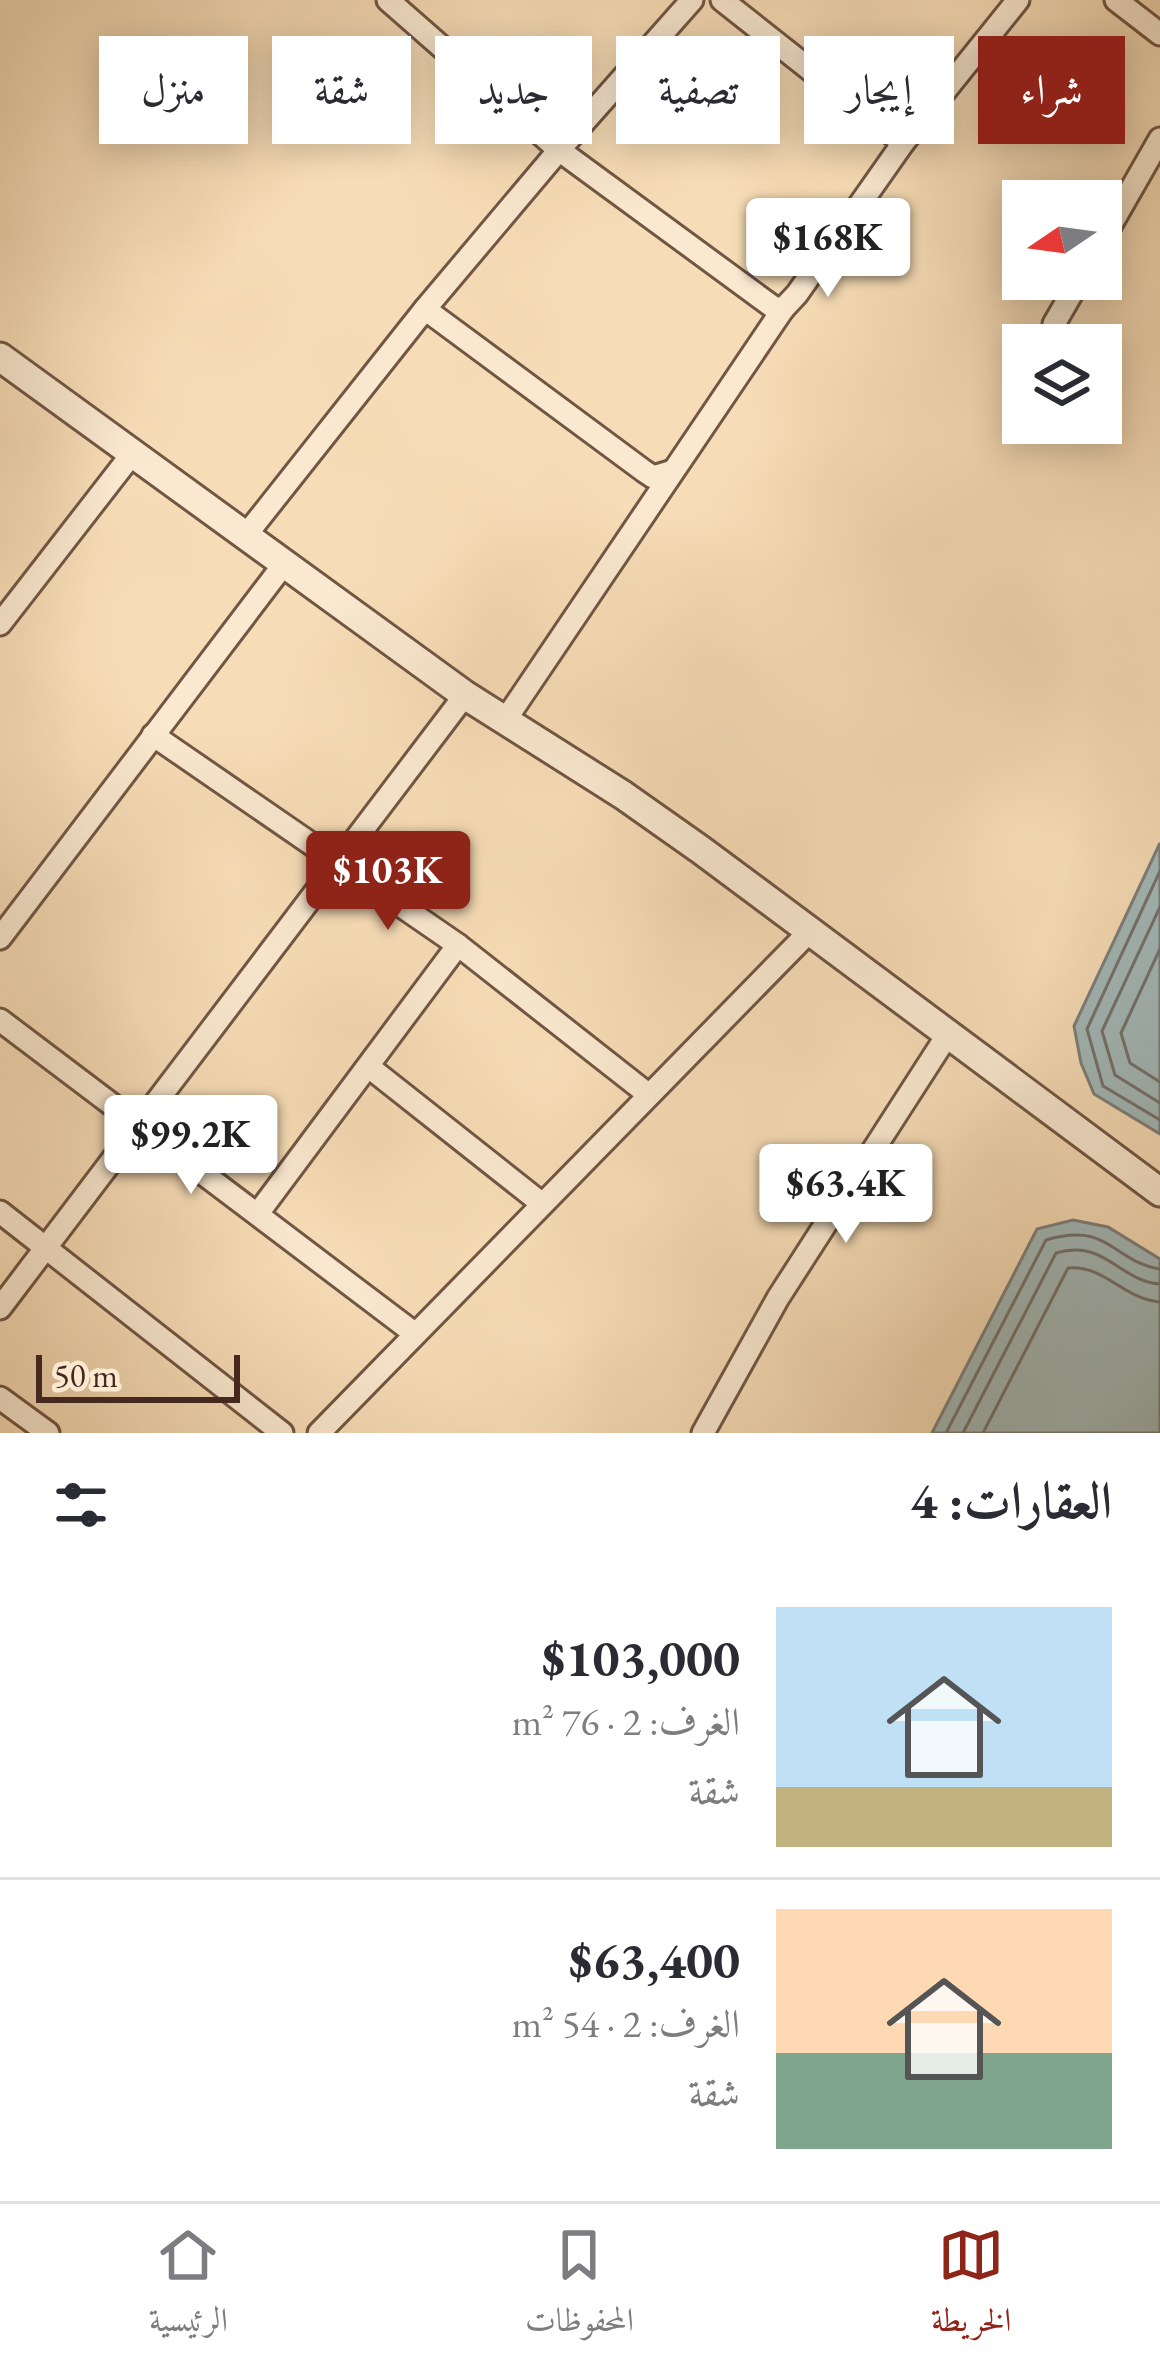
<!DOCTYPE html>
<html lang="ar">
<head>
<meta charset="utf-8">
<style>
  :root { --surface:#fff; --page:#f7f7f7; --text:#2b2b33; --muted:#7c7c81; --line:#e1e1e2; --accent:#8f2418 }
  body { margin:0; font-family:"EB Garamond",Amiri,serif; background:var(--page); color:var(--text); direction:rtl; height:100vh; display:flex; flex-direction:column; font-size:45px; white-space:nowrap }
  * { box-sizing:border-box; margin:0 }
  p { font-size:39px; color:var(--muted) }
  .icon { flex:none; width:66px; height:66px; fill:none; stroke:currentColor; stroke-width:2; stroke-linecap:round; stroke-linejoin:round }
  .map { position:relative; height:1433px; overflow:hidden; direction:ltr }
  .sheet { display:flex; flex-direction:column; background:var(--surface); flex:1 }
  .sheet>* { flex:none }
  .banner { position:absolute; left:36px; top:36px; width:1089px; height:108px; direction:rtl; display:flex; gap:24px }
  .needle { width:78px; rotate:257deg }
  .controls { position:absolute; left:1002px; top:180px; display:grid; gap:24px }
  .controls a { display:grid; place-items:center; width:120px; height:120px; border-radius:0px; background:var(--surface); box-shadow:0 6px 30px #0003; font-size:60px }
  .scale { position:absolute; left:36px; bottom:30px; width:204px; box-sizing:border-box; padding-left:12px; border:6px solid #45291e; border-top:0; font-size:33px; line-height:42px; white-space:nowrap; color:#45291e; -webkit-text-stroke:9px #fae9d0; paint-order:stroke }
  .price { position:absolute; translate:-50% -102px; padding:0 27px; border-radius:12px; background:#fff; color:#222; font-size:39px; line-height:78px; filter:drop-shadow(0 3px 6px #0008) }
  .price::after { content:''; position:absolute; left:50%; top:72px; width:36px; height:27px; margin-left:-18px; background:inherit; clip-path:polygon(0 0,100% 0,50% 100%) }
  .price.current { background:var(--accent); color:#fff }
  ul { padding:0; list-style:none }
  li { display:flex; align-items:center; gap:36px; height:300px; padding:0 48px }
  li+li { border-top:3px solid var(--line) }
  li span { display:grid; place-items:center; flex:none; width:336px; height:240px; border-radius:0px; color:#555 }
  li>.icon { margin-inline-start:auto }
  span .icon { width:144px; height:144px; fill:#fffc; stroke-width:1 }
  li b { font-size:51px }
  h2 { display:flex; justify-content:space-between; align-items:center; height:144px; padding:0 48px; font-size:51px }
  .chip { padding:0 42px; border-radius:0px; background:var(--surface); box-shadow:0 6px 30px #0003; font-size:42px; line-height:108px }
  .chip.current { background:var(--accent); color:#fff }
  .menu { display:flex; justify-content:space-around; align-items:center; height:168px; border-top:3px solid var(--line); background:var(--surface); font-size:33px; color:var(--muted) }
  .menu a { display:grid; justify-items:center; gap:6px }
  .menu .current { color:var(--accent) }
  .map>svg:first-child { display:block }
  .water { fill:#a2b9b9; stroke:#7d7f7b; stroke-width:3 }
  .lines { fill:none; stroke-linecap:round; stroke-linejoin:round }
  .shore { stroke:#74716c; stroke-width:3 }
  .minor-casing { stroke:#725644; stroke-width:27 }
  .tertiary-casing { stroke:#725644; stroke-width:33 }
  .minor { stroke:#fae9d0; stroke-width:21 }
  .tertiary { stroke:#fae9d0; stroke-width:27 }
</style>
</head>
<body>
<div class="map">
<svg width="1160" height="1433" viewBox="0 0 1160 1433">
  <rect width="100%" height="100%" fill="#f7ddb7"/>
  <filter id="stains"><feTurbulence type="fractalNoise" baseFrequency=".00167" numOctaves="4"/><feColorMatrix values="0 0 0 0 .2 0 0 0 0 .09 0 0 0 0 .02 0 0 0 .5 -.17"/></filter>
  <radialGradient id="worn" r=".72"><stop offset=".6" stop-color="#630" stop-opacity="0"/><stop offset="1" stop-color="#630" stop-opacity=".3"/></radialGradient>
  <!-- water -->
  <g class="water">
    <polygon points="1160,843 1160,1134 1094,1094 1081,1063 1074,1026"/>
    <polygon points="1073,1220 1108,1227 1160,1259 1160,1433 932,1433 1037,1229"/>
  </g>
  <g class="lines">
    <!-- shore -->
    <g class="shore">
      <polyline points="1160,871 1087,1029 1103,1086 1160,1120"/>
      <polyline points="1160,907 1102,1031 1115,1075 1160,1103"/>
      <polyline points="1160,949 1121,1033 1130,1063 1160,1082"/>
      <path d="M 946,1433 L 1046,1240 C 1110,1221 1111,1261 1160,1269"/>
      <path d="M 963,1433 L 1056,1253 C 1104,1238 1119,1281 1160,1284"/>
      <path d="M 983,1433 L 1068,1268 C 1103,1264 1125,1300 1160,1302"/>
    </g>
    <defs>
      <g id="minor">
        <polyline points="692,0 559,150 773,307 783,309 797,294 903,143 1018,0"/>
        <polyline points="722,0 903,143"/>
        <polyline points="1116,0 1160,34"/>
        <polyline points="1101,242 1160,139"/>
        <polyline points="425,309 644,471 653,477 673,471"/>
        <polyline points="1054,324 1080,279"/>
        <polyline points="246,535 425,309 559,150 388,0"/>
        <polyline points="0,624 132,454"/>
        <polyline points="506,719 783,309"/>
        <polyline points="153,735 458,945 649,1095"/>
        <polyline points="0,938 284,564"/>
        <polyline points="0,1020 414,1333"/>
        <polyline points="369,1067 541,1203"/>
        <polyline points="0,1212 282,1433"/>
        <polyline points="259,1212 458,945"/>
        <polyline points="0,1308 465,695"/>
        <polyline points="0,1398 48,1433"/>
        <polyline points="319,1433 811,930"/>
        <polyline points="703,1433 778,1298 948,1034"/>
      </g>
      <polyline id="tertiary" points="0,357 465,695 623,795 701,850 1160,1192"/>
    </defs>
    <!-- minor casing -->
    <use href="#minor" class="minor-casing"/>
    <!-- tertiary casing -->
    <use href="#tertiary" class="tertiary-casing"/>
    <!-- minor -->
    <use href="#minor" class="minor"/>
    <!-- tertiary -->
    <use href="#tertiary" class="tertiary"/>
  </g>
  <rect width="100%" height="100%" filter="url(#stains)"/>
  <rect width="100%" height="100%" fill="url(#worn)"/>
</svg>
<div class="controls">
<a><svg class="needle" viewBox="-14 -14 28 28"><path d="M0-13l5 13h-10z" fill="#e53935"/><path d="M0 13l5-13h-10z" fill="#7c7c81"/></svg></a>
<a><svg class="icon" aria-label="layers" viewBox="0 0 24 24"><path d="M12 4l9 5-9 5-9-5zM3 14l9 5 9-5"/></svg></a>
</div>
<div class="scale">50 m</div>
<b class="price" style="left:828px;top:300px">$168K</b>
<b class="price current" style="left:388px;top:933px">$103K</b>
<b class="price" style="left:191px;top:1197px">$99.2K</b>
<b class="price" style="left:846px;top:1246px">$63.4K</b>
<div class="banner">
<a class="chip current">شراء</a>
<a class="chip">إيجار</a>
<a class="chip">تصفية</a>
<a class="chip">جديد</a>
<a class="chip">شقة</a>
<a class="chip">منزل</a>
</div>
</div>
<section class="sheet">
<h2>العقارات: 4<svg class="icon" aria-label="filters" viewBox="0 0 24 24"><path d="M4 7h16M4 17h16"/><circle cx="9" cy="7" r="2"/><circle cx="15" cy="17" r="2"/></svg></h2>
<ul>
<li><span style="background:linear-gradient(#bfe0f5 75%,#c2b280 0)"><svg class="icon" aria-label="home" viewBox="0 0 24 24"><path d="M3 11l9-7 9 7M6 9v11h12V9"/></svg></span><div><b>$103,000</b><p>الغرف: 2 · 76 m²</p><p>شقة</p></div></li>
<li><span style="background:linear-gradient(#ffd9b3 60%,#7fa58c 0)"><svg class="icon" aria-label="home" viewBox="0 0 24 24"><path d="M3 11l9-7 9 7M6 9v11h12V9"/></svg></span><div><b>$63,400</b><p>الغرف: 2 · 54 m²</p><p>شقة</p></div></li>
</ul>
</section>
<nav class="menu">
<a class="current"><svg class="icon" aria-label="map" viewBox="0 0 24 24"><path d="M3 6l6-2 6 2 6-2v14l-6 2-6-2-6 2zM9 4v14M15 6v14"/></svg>الخريطة</a>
<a><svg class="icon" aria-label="saved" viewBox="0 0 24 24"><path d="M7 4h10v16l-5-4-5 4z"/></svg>المحفوظات</a>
<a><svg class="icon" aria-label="home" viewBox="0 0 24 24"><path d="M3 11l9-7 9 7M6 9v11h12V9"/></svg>الرئيسية</a>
</nav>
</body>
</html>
